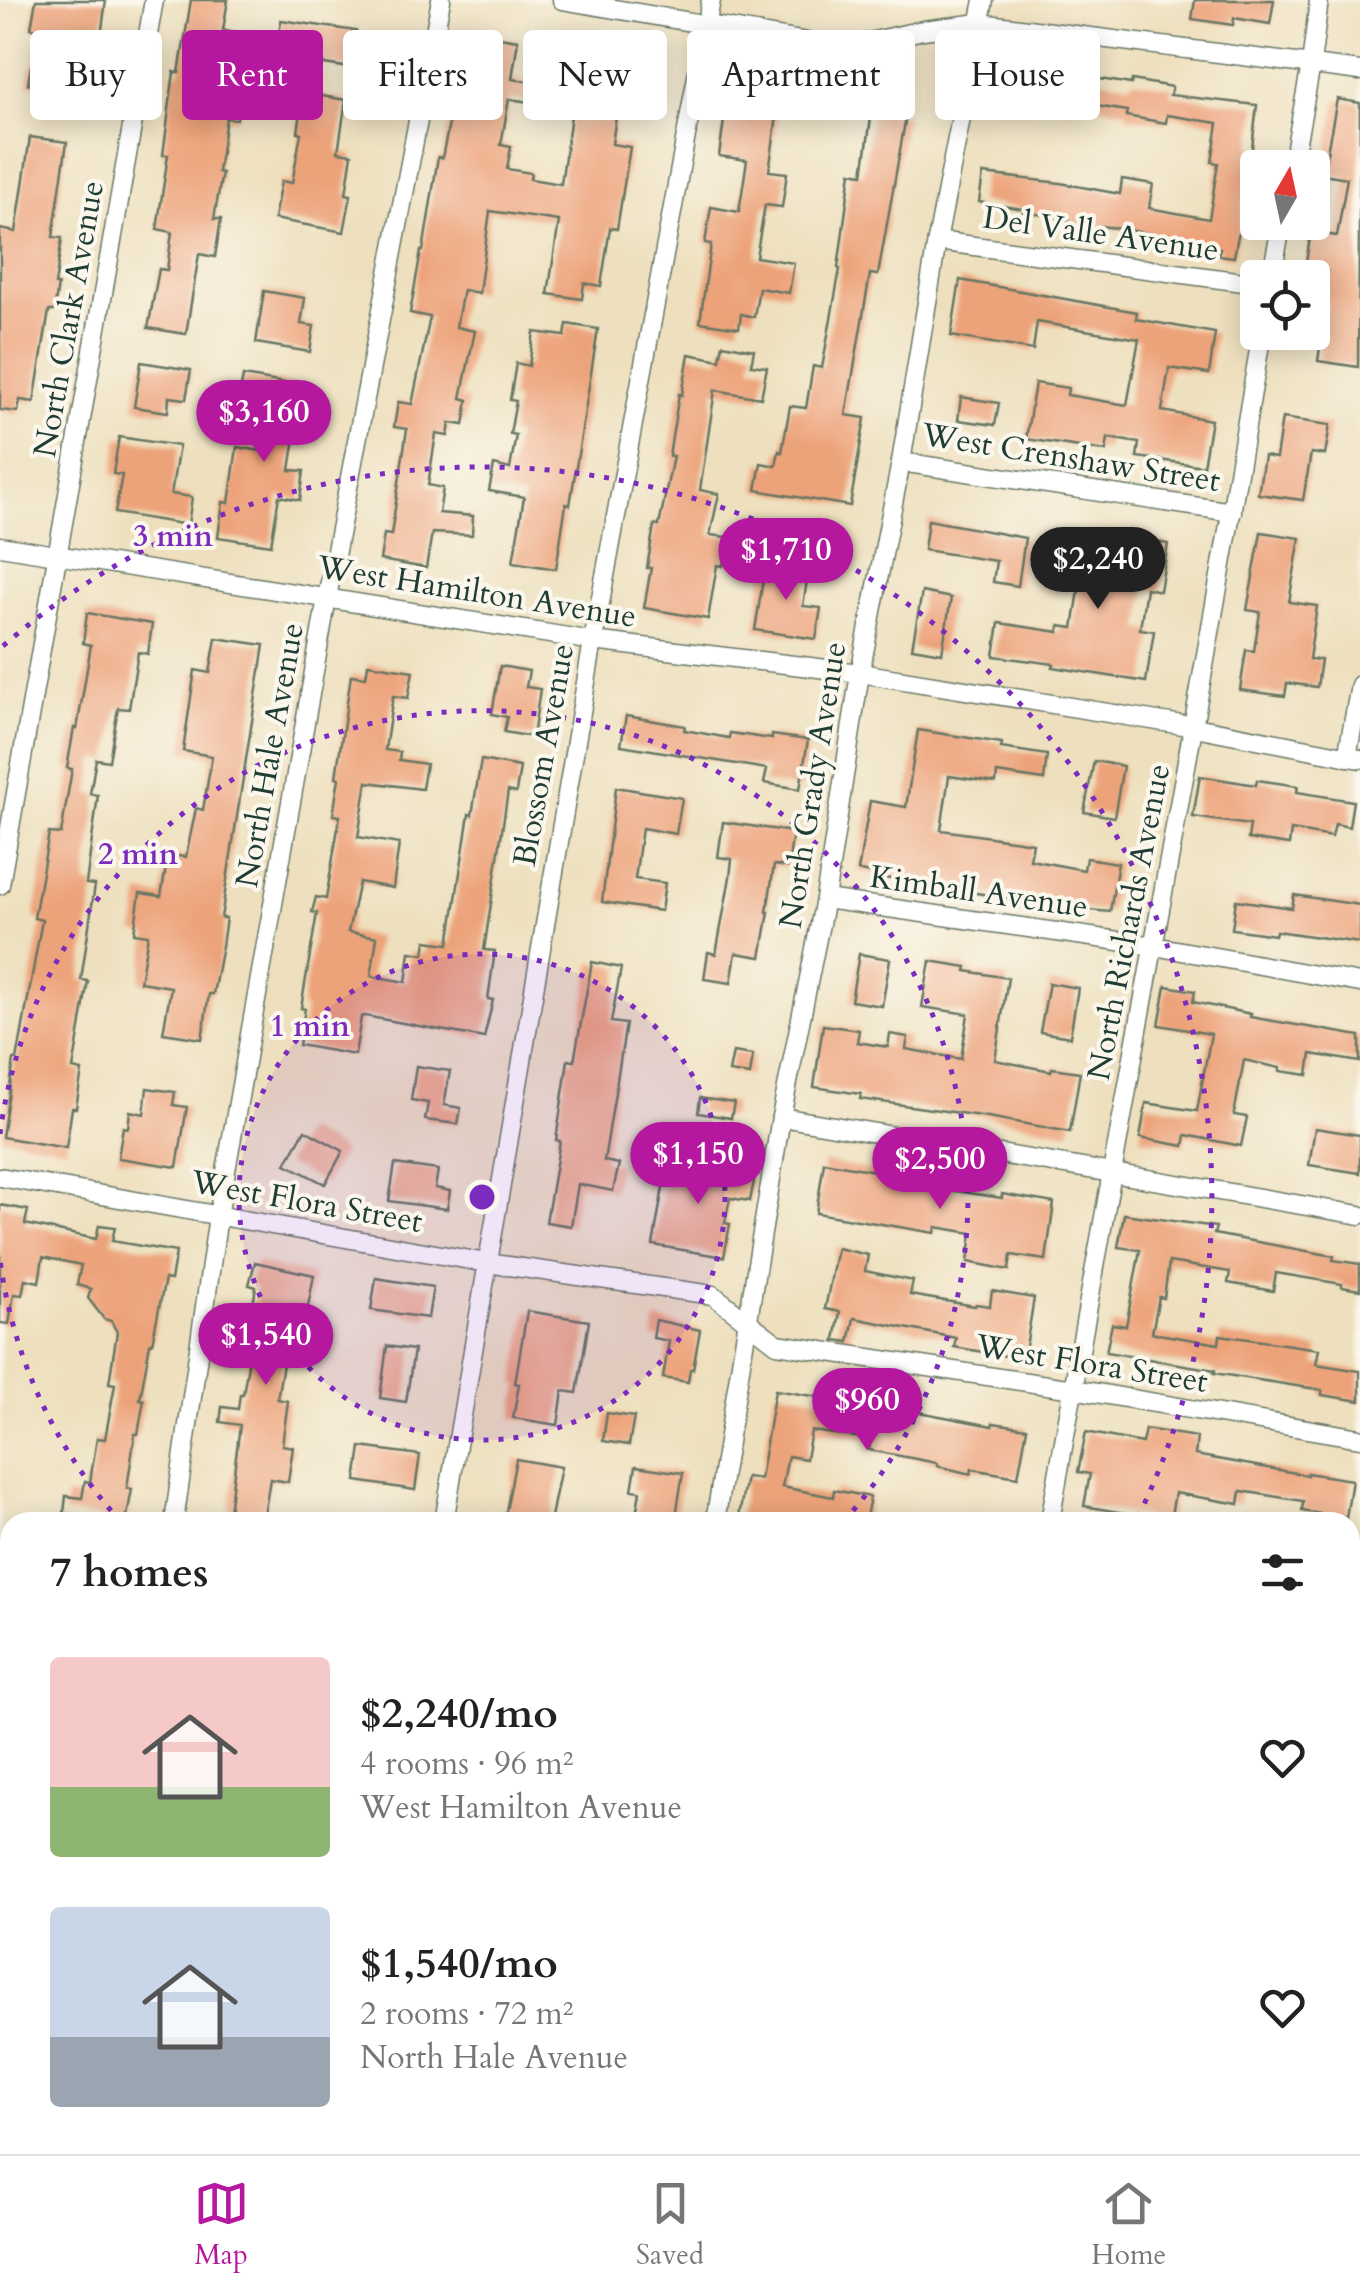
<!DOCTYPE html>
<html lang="en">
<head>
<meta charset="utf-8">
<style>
  :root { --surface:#fff; --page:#f6f6f6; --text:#222; --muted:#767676; --line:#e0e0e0; --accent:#b5179e }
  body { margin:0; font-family:Cardo,serif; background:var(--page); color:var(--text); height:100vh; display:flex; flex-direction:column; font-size:38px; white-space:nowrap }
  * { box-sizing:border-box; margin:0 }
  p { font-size:32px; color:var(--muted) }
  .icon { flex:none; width:55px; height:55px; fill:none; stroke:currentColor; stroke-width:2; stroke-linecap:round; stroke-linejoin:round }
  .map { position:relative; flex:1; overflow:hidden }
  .drawer { position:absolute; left:0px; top:1512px; width:1360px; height:642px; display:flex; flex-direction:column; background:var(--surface); border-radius:30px 30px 0 0; box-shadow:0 5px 25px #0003 }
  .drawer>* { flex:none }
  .top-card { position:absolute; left:30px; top:30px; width:1300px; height:90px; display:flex; gap:20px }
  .needle { width:65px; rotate:9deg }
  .fabs { position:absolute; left:1240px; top:150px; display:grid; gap:20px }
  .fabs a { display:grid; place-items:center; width:90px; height:90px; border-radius:10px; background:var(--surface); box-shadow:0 5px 25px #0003; font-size:50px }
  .price { position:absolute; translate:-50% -85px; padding:0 22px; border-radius:35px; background:var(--accent); color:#fff; font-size:32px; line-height:65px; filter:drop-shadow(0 2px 5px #0008) }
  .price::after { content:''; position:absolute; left:50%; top:60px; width:30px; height:22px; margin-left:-15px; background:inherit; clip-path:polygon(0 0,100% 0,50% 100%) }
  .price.selected { background:#222; color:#fff }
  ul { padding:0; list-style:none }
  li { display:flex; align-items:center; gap:30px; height:250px; padding:0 50px }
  li span { display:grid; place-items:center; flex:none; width:280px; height:200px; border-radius:10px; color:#555 }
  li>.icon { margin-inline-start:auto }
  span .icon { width:120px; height:120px; fill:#fffc; stroke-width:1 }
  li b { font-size:42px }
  h2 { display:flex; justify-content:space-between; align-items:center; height:120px; padding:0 50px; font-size:42px }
  .tag { padding:0 35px; border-radius:10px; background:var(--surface); box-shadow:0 5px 25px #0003; font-size:35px; line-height:90px }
  .tag.selected { background:var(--accent); color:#fff }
  .tabs { display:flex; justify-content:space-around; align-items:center; height:140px; border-top:2px solid var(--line); background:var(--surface); font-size:28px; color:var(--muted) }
  .tabs a { display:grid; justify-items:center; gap:5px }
  .tabs .selected { color:var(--accent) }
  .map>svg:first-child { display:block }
  .wetland { fill:url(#wetland-marsh); stroke:#6c8654; stroke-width:2.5 }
  .building { fill:#eda37a }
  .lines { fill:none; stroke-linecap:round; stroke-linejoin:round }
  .street-casing { stroke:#677664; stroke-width:21 }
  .street { stroke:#fff; stroke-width:18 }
  .ring { fill:none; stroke:#7b2cbf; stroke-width:5; stroke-dasharray:5 10 }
  .labels { text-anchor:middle; stroke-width:8; stroke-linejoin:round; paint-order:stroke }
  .street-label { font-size:32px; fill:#1f3d34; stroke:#fbf7ec }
  .centre { fill:#7b2cbf; stroke:#fbf7ec; stroke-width:5 }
  .ring-label { font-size:30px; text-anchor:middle; font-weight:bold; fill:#7b2cbf; stroke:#fbf7ec; stroke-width:8; stroke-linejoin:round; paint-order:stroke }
</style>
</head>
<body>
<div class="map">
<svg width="1360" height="2154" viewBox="0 0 1360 2154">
  <defs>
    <pattern id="wetland-marsh" width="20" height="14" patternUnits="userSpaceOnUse" patternTransform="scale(2.5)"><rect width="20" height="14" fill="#bad074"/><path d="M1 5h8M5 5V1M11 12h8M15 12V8" fill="none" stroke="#97aa60"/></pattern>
  </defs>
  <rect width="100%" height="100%" fill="#fbf7ec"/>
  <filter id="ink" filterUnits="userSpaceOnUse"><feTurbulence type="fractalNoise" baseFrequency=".01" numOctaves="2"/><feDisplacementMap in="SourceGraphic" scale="20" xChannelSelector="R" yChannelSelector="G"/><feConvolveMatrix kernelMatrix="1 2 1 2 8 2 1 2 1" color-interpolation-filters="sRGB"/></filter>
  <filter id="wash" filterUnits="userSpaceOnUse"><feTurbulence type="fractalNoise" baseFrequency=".0048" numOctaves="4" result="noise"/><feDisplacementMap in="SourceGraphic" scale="40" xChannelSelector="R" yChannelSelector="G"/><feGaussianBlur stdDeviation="2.25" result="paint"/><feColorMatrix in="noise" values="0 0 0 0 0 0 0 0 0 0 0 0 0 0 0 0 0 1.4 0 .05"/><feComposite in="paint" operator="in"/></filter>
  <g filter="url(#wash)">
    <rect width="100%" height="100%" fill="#eee0be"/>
    <!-- wetland -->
    <polygon class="wetland" points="231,2145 802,2145 801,2154 227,2154"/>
    <g id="blocks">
      <!-- building -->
      <g class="building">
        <polygon points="36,0 106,0 101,36 98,35 95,51 83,49 76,92 28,84 31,66 34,67 40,30 31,28"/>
        <polygon points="191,0 228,0 223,30 244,33 237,81 242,82 237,119 226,118 218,172 222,173 214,219 221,219 215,257 199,254 186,334 148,328 159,269 167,270 172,232 157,229 168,155 163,155 174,72 179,73"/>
        <polygon points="1195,0 1274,0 1270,24 1234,18 1233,25 1192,19"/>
        <polygon points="281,20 356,31 351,68 276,57"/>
        <polygon points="462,31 518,40 512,79 540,83 537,103 509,99 501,145 511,147 507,169 531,173 530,179 561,184 574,95 559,93 561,77 591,82 594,65 638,72 633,105 618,103 612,144 630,147 617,229 610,228 601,286 584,283 582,299 548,294 559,221 490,211 479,293 463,290 456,327 475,331 461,398 468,400 464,425 450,423 448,436 436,434 428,485 443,488 439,513 473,516 472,535 432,533 426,568 380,560 384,534 391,535 407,429 394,427 398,402 412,404 430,317 410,313 421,251 423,251 438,157 442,158 450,119"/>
        <polygon points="1005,66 1044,73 1045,67 1077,72 1076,75 1131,84 1132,80 1172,87 1170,95 1257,105 1248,182 1234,257 1218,255 1220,248 1154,237 1154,234 1101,226 1100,230 1068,225 1069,219 1023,212 1023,209 979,202 983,174 1060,183 1120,194 1122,179 1153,184 1149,208 1209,219 1218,163 1212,162 1218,123 1167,115 1166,123 1126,116 1127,111 1072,102 1071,108 1027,101 1026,112 999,108"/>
        <polygon points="728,92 762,97 760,113 777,116 769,171 787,173 782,207 765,205 756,257 794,263 789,293 759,288 754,317 741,314 739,328 700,322 711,244 705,243 711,207 739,212 747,160 719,156"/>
        <polygon points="304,93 346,100 338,152 352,154 346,194 351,195 344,232 274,219 281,181 292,183 301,133 298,132"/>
        <polygon points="1337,99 1360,103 1358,367 1318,361 1327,300 1322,299 1327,271 1305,268 1311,232 1337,236 1347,178 1323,174"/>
        <polygon points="872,111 906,116 878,275 870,274 846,415 865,418 850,506 756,490 761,463 776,466 779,451 782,452 790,406 806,408 813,366 822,368 840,269 838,268 851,172 863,174"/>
        <polygon points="30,137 67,142 53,237 62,238 55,285 58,285 54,311 49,311 34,402 20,400 18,412 0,410 0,229 16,232"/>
        <polygon points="960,280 1137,312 1136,319 1215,333 1209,374 1169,368 1162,411 1211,420 1203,466 1137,457 1139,443 1108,438 1106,451 1026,439 1035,383 1068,388 1067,395 1127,405 1139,339 1037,322 1033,350 951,336"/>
        <polygon points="264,291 305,298 301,324 314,326 310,352 256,343"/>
        <polygon points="567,324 598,329 570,505 566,504 556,569 513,562 524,497 489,491 494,465 510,469 516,435 510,434 516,401 510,400 516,363 529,366 534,332 565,336"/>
        <polygon points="723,344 754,350 751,365 767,367 761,398 715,390 700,490 719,494 710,535 727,537 723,566 717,565 708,619 644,608 651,568 647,568 654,525 659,526 673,456 669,456 679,394 682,395 689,354 720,360"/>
        <polygon points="141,362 191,370 186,399 169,397 168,412 134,407"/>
        <polygon points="243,376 303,386 290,470 304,471 300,500 279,496 271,545 218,537 223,502 229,503 237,447 261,451 268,408 238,403"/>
        <polygon points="961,397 999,403 995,425 958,420"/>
        <polygon points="1282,418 1330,425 1325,455 1311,453 1303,500 1258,494 1264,456 1276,458"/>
        <polygon points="119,437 179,446 171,494 192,497 188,525 115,513 122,475 113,474"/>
        <polygon points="928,520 1025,538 1018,586 993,582 996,561 924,550"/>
        <polygon points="1261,532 1300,538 1289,602 1317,606 1309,659 1321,660 1317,687 1287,683 1285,696 1240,690 1246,650 1254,651 1260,612 1247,610"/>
        <polygon points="1059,537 1126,548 1128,537 1168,544 1160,591 1146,588 1140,629 1154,631 1146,682 1053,667 1054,664 994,656 999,623 1059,632 1059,626 1073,628 1082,572 1054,567"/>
        <polygon points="766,561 809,568 803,606 821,608 816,639 755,630"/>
        <polygon points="922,592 951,598 942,653 912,648"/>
        <polygon points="87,613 152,624 148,654 138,652 129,709 118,708 109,761 96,759 90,794 98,795 86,884 95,885 81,980 88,981 73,1069 82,1071 76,1108 72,1108 66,1148 2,1137 14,1060 17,1060 42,920 34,918 49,833 61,834 72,769 67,768 74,728 77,729 91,645 83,643"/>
        <polygon points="216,638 264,645 221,918 226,918 222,946 213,994 209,994 202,1039 163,1033 171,987 140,982 148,935 134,933 140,893 161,896 168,855 186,857 196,808 203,810 212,756 183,751 195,670 210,673"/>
        <polygon points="368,664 413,671 408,698 393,696 385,750 400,752 399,760 426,764 422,789 367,782 358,837 399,844 393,888 359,882 348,932 377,937 371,976 406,982 410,952 424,954 426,941 449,944 469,814 472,815 481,760 520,767 516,793 508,791 484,950 495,951 488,999 493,1000 484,1038 365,1016 361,1017 355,1055 299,1045 305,1009 301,1008 317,913 312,912 316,897 326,899 340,816 333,815 339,778 336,777 351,675 366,677"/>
        <polygon points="500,666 529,671 526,687 540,689 533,737 504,732 507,717 492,714"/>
        <polygon points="626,716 685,726 684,730 729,738 730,733 772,739 772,735 808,740 800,789 764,783 767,769 621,745"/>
        <polygon points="918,730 1002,743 1001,748 1047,755 1044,780 997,773 996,783 949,776 941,830 1033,843 1030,860 1084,870 1086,858 1118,863 1110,912 1068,908 872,876 873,873 858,871 870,801 906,807"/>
        <polygon points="1094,761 1123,766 1114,817 1084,812"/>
        <polygon points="1200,776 1256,785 1257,780 1298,786 1297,792 1353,801 1349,827 1335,824 1332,837 1291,830 1289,845 1248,839 1250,825 1193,817"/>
        <polygon points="616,787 682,798 676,834 642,828 635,879 665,883 661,911 602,902"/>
        <polygon points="723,822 793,832 788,867 774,865 767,912 769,912 761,957 736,953 731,983 704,979 708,952 716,954 730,877 732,859 718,857"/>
        <polygon points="1294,895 1360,905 1360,943 1276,931 1275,935 1232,929 1236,900 1292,908"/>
        <polygon points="859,954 890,959 882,1006 851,1001"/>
        <polygon points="930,961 967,967 966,971 1008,978 995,1060 1051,1071 1052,1068 1080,1072 1070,1132 988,1117 860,1099 861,1094 814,1087 823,1025 859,1030 857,1042 888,1047 890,1034 908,1037 906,1049 961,1059 968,1014 922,1007"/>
        <polygon points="592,962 621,968 611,1022 626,1024 604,1161 619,1164 613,1191 578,1184 571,1226 546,1222 560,1141 556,1140 568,1060 574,1061"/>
        <polygon points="1049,983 1078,988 1070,1037 1040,1032"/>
        <polygon points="1166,986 1195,991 1193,1002 1251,1014 1250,1017 1360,1036 1360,1062 1311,1054 1308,1075 1280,1071 1280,1068 1244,1060 1234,1115 1247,1117 1241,1146 1186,1135 1184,1146 1140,1138 1146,1103 1197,1111 1211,1034 1159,1025"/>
        <polygon points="733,1052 753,1055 750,1075 729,1072"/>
        <polygon points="416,1066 450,1071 444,1105 461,1108 458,1124 425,1120 428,1103 411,1100"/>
        <polygon points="147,1088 175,1092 173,1105 187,1107 177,1167 118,1158 123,1127 128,1128 130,1111 144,1114"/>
        <polygon points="700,1098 734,1103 731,1118 698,1113"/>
        <polygon points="1315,1128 1360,1135 1360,1173 1309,1165"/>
        <polygon points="305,1130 343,1151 325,1184 286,1164"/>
        <polygon points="699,1155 728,1161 725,1175 754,1181 750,1201 730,1198 725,1223 730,1224 724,1257 653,1245 667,1164 696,1169"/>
        <polygon points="824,1162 943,1183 942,1189 1002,1198 1002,1194 1054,1203 1046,1260 1011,1255 1009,1270 968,1262 972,1233 936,1227 935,1233 816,1213"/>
        <polygon points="395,1164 438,1170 435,1188 450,1191 447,1209 389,1201"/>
        <polygon points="0,1205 28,1210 25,1224 96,1239 99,1225 115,1227 112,1241 176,1252 171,1280 165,1279 152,1343 150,1343 140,1399 144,1400 138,1434 135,1434 127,1488 132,1489 126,1522 64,1513 66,1496 82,1498 85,1481 90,1482 97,1438 105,1439 115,1384 109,1383 117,1332 111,1321 104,1319 88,1298 91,1289 77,1285 81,1265 43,1257 39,1282 25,1279 22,1295 14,1294 9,1324 0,1323"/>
        <polygon points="1124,1214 1216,1227 1214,1234 1334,1256 1333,1260 1360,1264 1360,1290 1342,1287 1342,1284 1276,1273 1273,1291 1228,1283 1230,1272 1169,1262 1164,1298 1159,1297 1152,1333 1219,1344 1220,1335 1319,1349 1316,1364 1360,1371 1360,1401 1322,1395 1322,1390 1214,1373 1215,1370 1106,1352 1112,1324 1126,1326 1140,1250 1118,1247"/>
        <polygon points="837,1248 868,1255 865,1271 913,1281 910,1295 975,1306 976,1304 990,1306 992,1291 1034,1298 1024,1359 954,1347 956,1338 854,1318 849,1342 835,1340 840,1312 825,1309"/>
        <polygon points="255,1262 314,1275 300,1348 286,1346 277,1399 288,1401 282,1445 293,1447 288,1482 270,1479 263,1522 243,1522 228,1520 240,1425 220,1422 222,1407 238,1409 240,1394 243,1394 252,1341 247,1340 256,1287 249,1285"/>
        <polygon points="376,1278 433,1287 428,1318 371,1310"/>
        <polygon points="527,1311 589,1321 577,1393 563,1391 558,1425 513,1418 519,1384 515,1383"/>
        <polygon points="656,1320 700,1330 693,1369 690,1369 688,1382 663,1378 669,1341 653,1338"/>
        <polygon points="387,1346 414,1350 406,1402 380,1398"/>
        <polygon points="775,1390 876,1406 877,1404 992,1426 993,1423 1027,1428 1018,1477 972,1469 971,1474 937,1466 937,1463 869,1450 871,1439 811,1431 806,1459 788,1456 782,1487 833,1497 834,1490 870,1497 865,1522 738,1522 746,1477 760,1479"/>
        <polygon points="607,1413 634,1417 629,1445 603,1441"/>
        <polygon points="1145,1429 1197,1437 1195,1455 1307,1475 1307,1473 1352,1480 1346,1518 1302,1511 1303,1501 1241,1491 1239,1504 1175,1493 1170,1521 1084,1506 1090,1474 1078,1472 1086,1432 1142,1443"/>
        <polygon points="361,1447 420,1455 415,1490 356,1481"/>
        <polygon points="516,1459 561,1467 550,1522 504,1522"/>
        <polygon points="636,1466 683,1473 675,1522 635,1522 640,1491 632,1490"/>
      </g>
    </g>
  </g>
  <g filter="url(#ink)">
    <use href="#blocks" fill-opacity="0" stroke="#677664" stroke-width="2.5"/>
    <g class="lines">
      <defs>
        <g id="street">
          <polyline points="562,0 843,48 923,30 980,23 1360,71"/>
          <polyline points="1292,168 1311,65 1319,0"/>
          <polyline points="937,241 1258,284"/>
          <polyline points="1271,278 1282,222"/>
          <polyline points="901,462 1232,512"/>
          <polyline points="0,546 593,641 860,673 1195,727 1360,759"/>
          <polyline points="1347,757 1360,685"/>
          <polyline points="0,885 154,0"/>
          <polyline points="825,899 1154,946 1360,983"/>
          <polyline points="781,1117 1360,1215"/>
          <polyline points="0,1177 487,1263 713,1295 777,1344 1073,1389 1360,1438"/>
          <polyline points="174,1522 218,1216 327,598 441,0"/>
          <polyline points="444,1522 593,641 711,0"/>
          <polyline points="715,1522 781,1117 825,899 860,673 901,462 937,241 984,0"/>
          <path d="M 1050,1522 C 1118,1125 1196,730 1262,332"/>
          <polyline points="1350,1666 1360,1668"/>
          <polyline points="0,1804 10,1806"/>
          <polyline points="1350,1889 1360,1891"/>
          <polyline points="1350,2023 1360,2025"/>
          <polyline points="66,2154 68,2145"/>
          <polyline points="1215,2154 1217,2145"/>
        </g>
      </defs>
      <!-- street casing -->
      <use href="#street" class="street-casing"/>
      <!-- street -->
      <use href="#street" class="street"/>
    </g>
  </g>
  <!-- distance rings -->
  <circle cx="482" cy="1197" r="243" fill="#7b2cbf" fill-opacity=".12"/>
  <g class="ring">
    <circle cx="482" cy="1197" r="243"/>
    <path d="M121 1522A486 486 0 0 1 0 1260M0 1134A486 486 0 1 1 843 1522"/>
    <path d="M3 646A730 730 0 0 1 1138 1517"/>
  </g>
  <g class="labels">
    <!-- street labels -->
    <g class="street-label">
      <text transform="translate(1101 233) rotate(8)" y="11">Del Valle Avenue</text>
      <text transform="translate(68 319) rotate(-80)" y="11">North Clark Avenue</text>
      <text transform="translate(1071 457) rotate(9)" y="11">West Crenshaw Street</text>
      <text transform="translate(477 591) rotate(9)" y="11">West Hamilton Avenue</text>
      <text transform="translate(269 755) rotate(-80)" y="11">North Hale Avenue</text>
      <text transform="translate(543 755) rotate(-80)" y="11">Blossom Avenue</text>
      <text transform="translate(812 785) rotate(-81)" y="11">North Grady Avenue</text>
      <text transform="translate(979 891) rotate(8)" y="11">Kimball Avenue</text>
      <text transform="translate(1128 922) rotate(-79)" y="11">North Richards Avenue</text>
      <text transform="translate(307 1201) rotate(10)" y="11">West Flora Street</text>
      <text transform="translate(1092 1363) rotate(9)" y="11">West Flora Street</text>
    </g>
  </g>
  <circle cx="482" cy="1197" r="15" class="centre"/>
  <g class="ring-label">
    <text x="173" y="546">3 min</text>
    <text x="138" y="864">2 min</text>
    <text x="310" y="1036">1 min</text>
  </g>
</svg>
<div class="fabs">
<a><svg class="needle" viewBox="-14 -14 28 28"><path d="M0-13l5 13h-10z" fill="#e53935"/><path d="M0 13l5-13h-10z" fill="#767676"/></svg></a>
<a><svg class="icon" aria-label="locate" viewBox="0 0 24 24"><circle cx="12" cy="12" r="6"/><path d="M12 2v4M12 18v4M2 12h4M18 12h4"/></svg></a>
</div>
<b class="price" style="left:264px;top:465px">$3,160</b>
<b class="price" style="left:786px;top:603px">$1,710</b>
<b class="price selected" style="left:1098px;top:612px">$2,240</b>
<b class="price" style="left:698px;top:1207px">$1,150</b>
<b class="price" style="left:940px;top:1212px">$2,500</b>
<b class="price" style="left:266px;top:1388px">$1,540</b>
<b class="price" style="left:867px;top:1453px">$960</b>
<div class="top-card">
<a class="tag">Buy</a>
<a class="tag selected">Rent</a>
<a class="tag">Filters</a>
<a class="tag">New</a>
<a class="tag">Apartment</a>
<a class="tag">House</a>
</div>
<section class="drawer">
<h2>7 homes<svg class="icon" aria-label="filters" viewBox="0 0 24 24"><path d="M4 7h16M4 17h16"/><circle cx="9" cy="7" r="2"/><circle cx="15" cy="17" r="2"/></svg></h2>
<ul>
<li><span style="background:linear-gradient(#f6c9c9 65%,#8fb573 0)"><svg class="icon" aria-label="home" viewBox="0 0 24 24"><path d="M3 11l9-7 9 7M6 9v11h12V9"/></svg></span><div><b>$2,240/mo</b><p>4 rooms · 96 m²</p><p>West Hamilton Avenue</p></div><svg class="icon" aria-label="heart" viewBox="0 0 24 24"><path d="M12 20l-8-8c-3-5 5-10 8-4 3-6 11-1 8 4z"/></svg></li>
<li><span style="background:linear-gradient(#c9d6e8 65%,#9aa5b1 0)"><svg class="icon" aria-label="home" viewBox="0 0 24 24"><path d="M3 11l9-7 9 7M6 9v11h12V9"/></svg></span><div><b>$1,540/mo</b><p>2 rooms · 72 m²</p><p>North Hale Avenue</p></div><svg class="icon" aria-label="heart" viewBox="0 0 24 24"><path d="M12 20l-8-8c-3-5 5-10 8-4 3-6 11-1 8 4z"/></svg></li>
</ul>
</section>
</div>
<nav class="tabs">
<a class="selected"><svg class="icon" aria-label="map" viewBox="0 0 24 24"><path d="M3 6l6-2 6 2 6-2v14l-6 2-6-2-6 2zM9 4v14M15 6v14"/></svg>Map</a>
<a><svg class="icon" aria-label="saved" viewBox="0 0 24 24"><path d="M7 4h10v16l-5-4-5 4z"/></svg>Saved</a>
<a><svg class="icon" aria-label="home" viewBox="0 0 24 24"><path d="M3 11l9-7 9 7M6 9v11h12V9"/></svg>Home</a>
</nav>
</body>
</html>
